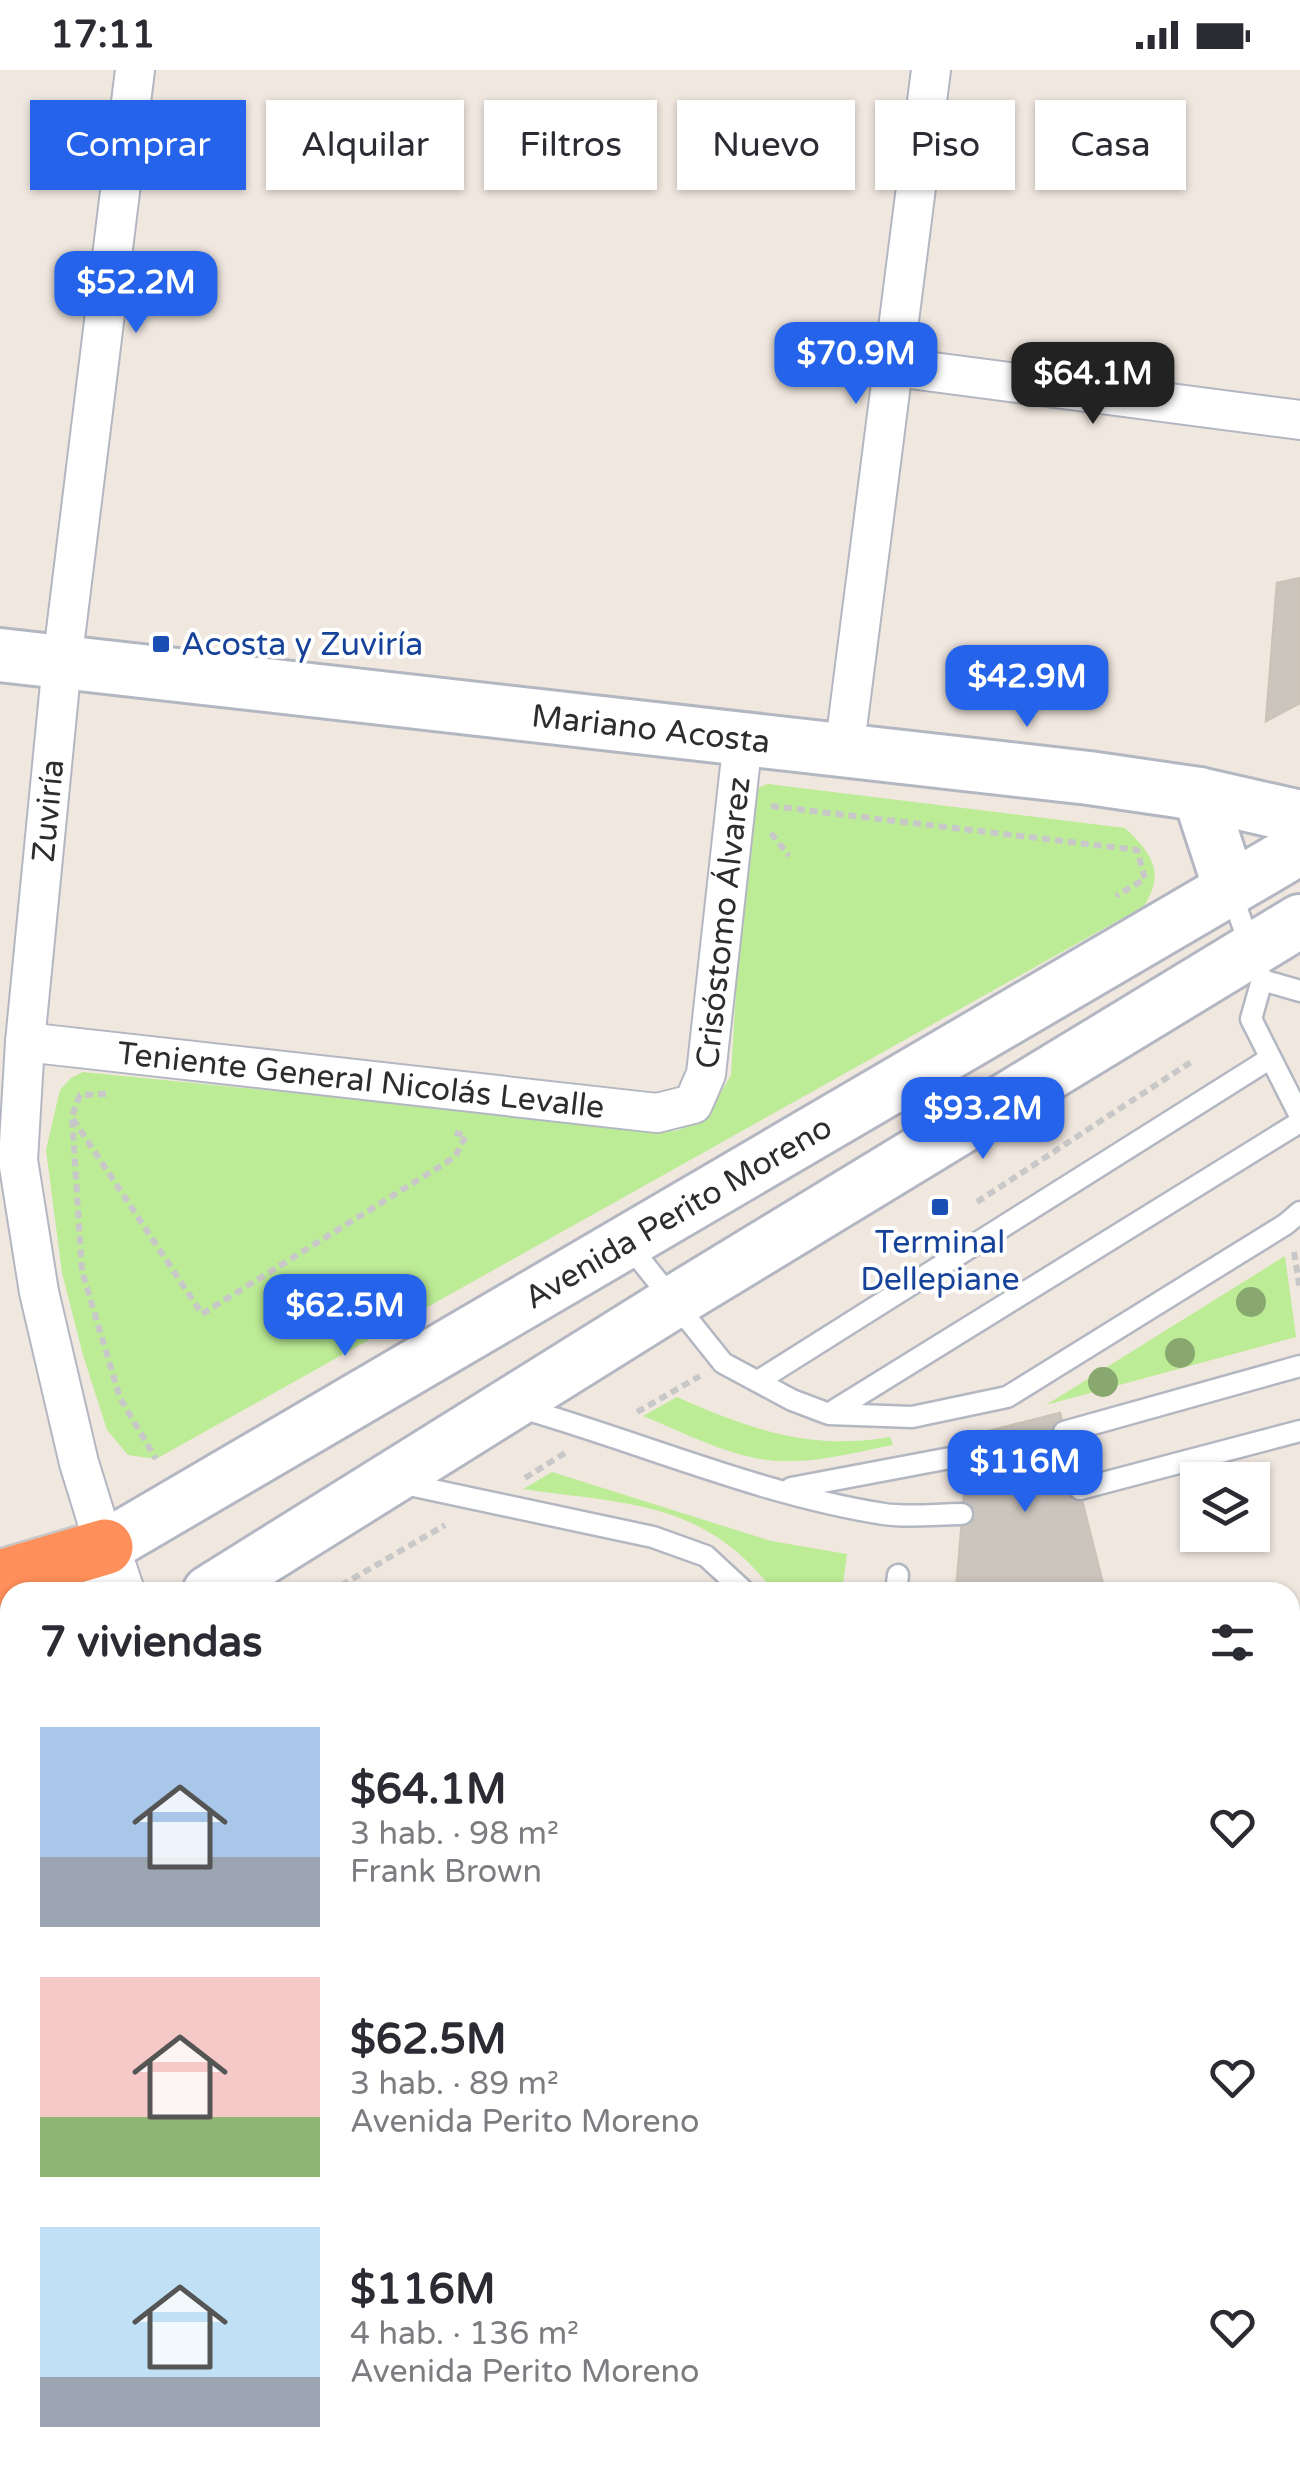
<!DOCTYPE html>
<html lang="es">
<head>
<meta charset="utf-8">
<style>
  :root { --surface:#fff; --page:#f7f7f7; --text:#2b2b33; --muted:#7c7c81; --accent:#2563eb }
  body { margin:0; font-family:"Varela Round",sans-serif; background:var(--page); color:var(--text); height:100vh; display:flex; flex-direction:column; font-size:38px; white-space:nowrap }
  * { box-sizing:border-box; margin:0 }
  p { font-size:32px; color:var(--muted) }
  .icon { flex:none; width:55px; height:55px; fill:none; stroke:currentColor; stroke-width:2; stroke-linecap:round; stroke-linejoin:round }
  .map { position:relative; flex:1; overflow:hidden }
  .panel { position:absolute; left:0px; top:1512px; width:1300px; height:892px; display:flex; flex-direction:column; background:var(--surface); border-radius:30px 30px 0 0; box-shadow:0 2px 8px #0004 }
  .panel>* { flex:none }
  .hud { position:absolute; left:30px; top:30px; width:1240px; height:90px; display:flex; gap:20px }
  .buttons { position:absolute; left:1180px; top:1392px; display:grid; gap:20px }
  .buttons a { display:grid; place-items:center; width:90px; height:90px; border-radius:0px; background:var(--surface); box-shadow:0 2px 8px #0004; font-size:50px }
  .price { position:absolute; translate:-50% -85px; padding:0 22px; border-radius:20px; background:var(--accent); color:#fff; font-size:32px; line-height:65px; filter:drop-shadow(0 2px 5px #0008) }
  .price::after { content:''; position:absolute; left:50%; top:60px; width:30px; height:22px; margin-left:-15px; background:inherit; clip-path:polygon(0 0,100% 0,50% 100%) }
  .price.selected { background:#222; color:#fff }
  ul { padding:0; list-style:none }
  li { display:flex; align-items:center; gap:30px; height:250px; padding:0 40px }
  li span { display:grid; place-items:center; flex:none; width:280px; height:200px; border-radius:0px; color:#555 }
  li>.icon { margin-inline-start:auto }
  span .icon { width:120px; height:120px; fill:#fffc; stroke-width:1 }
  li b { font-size:42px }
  h2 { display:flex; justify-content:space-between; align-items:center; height:120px; padding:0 40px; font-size:42px }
  .chip { padding:0 35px; border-radius:0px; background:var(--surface); box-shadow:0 2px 8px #0004; font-size:35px; line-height:90px }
  .chip.selected { background:var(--accent); color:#fff }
  .status { display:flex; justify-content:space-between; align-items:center; height:70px; padding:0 50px; background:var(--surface); direction:ltr }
  .status svg { height:28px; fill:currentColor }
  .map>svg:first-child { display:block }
  .green { fill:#bdec96 }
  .building { fill:#cbc5bd; stroke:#ccc3b8; stroke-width:2.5 }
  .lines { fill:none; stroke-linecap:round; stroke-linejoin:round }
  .service-casing { stroke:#b3b7c2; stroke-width:25 }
  .minor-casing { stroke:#b3b7c2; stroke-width:42 }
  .tertiary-casing { stroke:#b3b7c2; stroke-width:52 }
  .secondary-casing { stroke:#b3b7c2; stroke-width:58 }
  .motorway-casing { stroke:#c8c8c8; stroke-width:60 }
  .path { stroke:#c8c8c8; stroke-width:6; stroke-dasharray:8 5; stroke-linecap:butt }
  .service { stroke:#fff; stroke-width:20 }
  .minor { stroke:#fff; stroke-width:38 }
  .tertiary { stroke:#fff; stroke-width:48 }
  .secondary { stroke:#fff; stroke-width:52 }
  .motorway { stroke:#ff905b; stroke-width:55 }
  .tree { fill:#88a86f }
  .transit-dot { fill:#1a4fb4; stroke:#fff; stroke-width:4 }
  .labels { text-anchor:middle; stroke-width:8; stroke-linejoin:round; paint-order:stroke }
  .transit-label { font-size:32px; fill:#164399; stroke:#fff; text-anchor:start }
  .street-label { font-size:32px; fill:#2d2d2d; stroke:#fff }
</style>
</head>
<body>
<div class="status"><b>17:11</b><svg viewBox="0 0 49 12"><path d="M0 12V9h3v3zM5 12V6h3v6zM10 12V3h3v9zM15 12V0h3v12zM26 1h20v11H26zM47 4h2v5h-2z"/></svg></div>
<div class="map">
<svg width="1300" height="2403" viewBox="0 0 1300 2403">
  <rect width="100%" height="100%" fill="#f0e7df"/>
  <!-- green -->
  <g class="green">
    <path d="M 768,714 L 1125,758 C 1151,783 1166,802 1144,836 L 156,1389 L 128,1385 L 107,1360 L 83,1285 L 62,1203 L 46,1080 L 60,1020 L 71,1008 L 83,1002 L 676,1061 L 707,1046 L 731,1005 L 748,721 Z"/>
    <polygon points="1285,1186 1296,1267 1046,1335"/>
    <path d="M 677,1327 C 749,1359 811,1381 890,1367 L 893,1375 C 857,1382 821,1392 785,1391 C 736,1391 688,1364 643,1346 Z"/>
    <path d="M 552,1402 L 771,1471 L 847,1484 L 842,1521 L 771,1518 C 703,1430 624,1434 523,1419 Z"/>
    <polygon points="1300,1953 1300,1994 1290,1989 1290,1955"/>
  </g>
  <!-- building -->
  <g class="building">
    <polygon points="1300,508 1300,633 1266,651 1277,513"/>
    <polygon points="1060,1343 1105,1522 956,1522 969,1366"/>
    <polygon points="1290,2010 1300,2014 1300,2249 1290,2251"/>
    <polygon points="10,2014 10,2181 0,2182 0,2015"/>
    <polygon points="1300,2249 1300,2389 1290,2347 1290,2251"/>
    <polygon points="1290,2347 1300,2389 1300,2403 946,2403 947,2395 1290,2395"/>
    <polygon points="289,2395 518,2395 519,2403 289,2403"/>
    <polygon points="852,2395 947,2395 946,2403 852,2403"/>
  </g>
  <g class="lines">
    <defs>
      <g id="service">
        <polyline points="1231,822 1262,910 1251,949 1300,1046"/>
        <polyline points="1262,910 1300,921"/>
        <polyline points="627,1173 723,1293 792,1330 829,1344 912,1347 1007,1327 1286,1154 1300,1142"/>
        <polyline points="758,1311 1269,989"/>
        <path d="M 521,1338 C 640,1372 761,1425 884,1444 C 909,1448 937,1444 962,1444"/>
        <polyline points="830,1343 1300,1052"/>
        <polyline points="1064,1362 1300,1296"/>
        <polyline points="400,1413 653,1467 706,1486 745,1522"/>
        <polyline points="791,1418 966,1385"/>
        <polyline points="1080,1419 1300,1361"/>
        <polyline points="896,1522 898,1505"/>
        <polyline points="767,2403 767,2395"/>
      </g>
      <g id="minor">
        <polyline points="895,297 1300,350"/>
        <polyline points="844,682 931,0"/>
        <path id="s1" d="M 25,972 L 657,1043 L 693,1034 L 706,1004 L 743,669"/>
        <path id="s2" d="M 105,1477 L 79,1393 L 39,1222 L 18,1090 L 25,972 L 62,593 L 135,0"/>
      </g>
      <g id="tertiary">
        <polyline points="105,1477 120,1522"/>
        <polyline points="97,2403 98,2395"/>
      </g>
      <g id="secondary">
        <path id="s3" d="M 0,585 L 1089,708 L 1199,724 L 1300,747"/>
        <polyline points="1199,724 1230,818"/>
        <path id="s4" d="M 59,1522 L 105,1477 L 1300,778"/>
        <polyline points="209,1522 672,1233 1300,851"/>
        <polyline points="0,1580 10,1570"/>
        <polyline points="0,1672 10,1664"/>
      </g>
      <polyline id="motorway" points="0,1508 105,1477"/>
    </defs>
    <!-- service casing -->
    <use href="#service" class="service-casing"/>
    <!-- minor casing -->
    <use href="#minor" class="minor-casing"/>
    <!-- tertiary casing -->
    <use href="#tertiary" class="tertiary-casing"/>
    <!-- secondary casing -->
    <use href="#secondary" class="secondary-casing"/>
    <!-- motorway casing -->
    <use href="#motorway" class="motorway-casing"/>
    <!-- path -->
    <g class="path">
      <polyline points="771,736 1137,780 1145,809 1116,826"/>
      <polyline points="771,763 789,786"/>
      <polyline points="106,1024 80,1025 72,1046 82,1201 120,1328 156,1389"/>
      <polyline points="73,1049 202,1244 455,1087 466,1066 454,1062"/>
      <polyline points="977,1132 1191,992"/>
      <polyline points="1294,1182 1300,1220"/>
      <polyline points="637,1342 700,1306"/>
      <polyline points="525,1408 565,1383"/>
      <polyline points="330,1522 445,1455"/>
      <polyline points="1290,2003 1300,2008"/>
    </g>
    <!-- service -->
    <use href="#service" class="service"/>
    <!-- minor -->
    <use href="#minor" class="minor"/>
    <!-- tertiary -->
    <use href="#tertiary" class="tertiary"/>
    <!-- secondary -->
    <use href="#secondary" class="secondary"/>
    <!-- motorway -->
    <use href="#motorway" class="motorway"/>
  </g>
  <!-- trees -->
  <g class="tree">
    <circle cx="1251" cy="1232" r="15"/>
    <circle cx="1180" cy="1283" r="15"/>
    <circle cx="1103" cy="1312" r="15"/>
  </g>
  <!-- markers -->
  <g class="transit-dot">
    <rect x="151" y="564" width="20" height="20" rx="5"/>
    <rect x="930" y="1127" width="20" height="20" rx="5"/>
  </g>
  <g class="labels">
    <!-- transit labels -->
    <g class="transit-label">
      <text x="181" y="585">Acosta y Zuviría</text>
      <text x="940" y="1183" text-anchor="middle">Terminal<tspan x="940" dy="37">Dellepiane</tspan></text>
    </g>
    <!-- street labels -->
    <g class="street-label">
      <text dy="11" stroke="none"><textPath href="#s3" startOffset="655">Mariano Acosta</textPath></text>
      <text dy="11" stroke="none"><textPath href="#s2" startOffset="748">Zuviría</textPath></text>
      <text dy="11" stroke="none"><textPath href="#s1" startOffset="858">Crisóstomo Álvarez</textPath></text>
      <text dy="11" stroke="none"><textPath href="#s1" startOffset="338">Teniente General Nicolás Levalle</textPath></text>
      <text dy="11" stroke="none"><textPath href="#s4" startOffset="728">Avenida Perito Moreno</textPath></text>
    </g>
  </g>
</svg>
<div class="buttons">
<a><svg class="icon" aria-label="layers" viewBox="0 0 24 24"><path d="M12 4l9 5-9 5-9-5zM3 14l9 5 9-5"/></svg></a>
</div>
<b class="price" style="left:136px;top:266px">$52.2M</b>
<b class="price" style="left:856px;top:337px">$70.9M</b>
<b class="price selected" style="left:1093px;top:357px">$64.1M</b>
<b class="price" style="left:1027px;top:660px">$42.9M</b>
<b class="price" style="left:983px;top:1092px">$93.2M</b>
<b class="price" style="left:345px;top:1289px">$62.5M</b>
<b class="price" style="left:1025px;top:1445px">$116M</b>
<div class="hud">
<a class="chip selected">Comprar</a>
<a class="chip">Alquilar</a>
<a class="chip">Filtros</a>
<a class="chip">Nuevo</a>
<a class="chip">Piso</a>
<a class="chip">Casa</a>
</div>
<section class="panel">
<h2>7 viviendas<svg class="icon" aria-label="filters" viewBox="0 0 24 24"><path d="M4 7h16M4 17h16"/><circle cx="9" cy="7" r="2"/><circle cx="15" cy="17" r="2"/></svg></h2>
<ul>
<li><span style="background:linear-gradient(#a9c7e8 65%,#9aa5b1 0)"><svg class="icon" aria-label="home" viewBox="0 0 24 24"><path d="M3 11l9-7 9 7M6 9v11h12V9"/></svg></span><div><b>$64.1M</b><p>3 hab. · 98 m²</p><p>Frank Brown</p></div><svg class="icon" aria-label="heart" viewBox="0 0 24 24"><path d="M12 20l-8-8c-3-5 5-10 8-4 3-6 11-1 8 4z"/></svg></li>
<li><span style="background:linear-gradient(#f6c9c9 70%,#8fb573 0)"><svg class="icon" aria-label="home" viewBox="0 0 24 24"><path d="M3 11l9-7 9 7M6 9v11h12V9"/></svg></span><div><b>$62.5M</b><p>3 hab. · 89 m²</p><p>Avenida Perito Moreno</p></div><svg class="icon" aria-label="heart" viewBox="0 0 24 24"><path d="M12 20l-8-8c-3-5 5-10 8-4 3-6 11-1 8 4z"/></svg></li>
<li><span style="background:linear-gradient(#bfe0f5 75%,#9aa5b1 0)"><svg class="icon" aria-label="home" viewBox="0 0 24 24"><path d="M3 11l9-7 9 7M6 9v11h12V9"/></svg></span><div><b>$116M</b><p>4 hab. · 136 m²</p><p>Avenida Perito Moreno</p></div><svg class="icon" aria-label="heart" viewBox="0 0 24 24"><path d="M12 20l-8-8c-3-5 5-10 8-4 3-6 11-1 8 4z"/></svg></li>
</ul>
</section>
</div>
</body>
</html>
